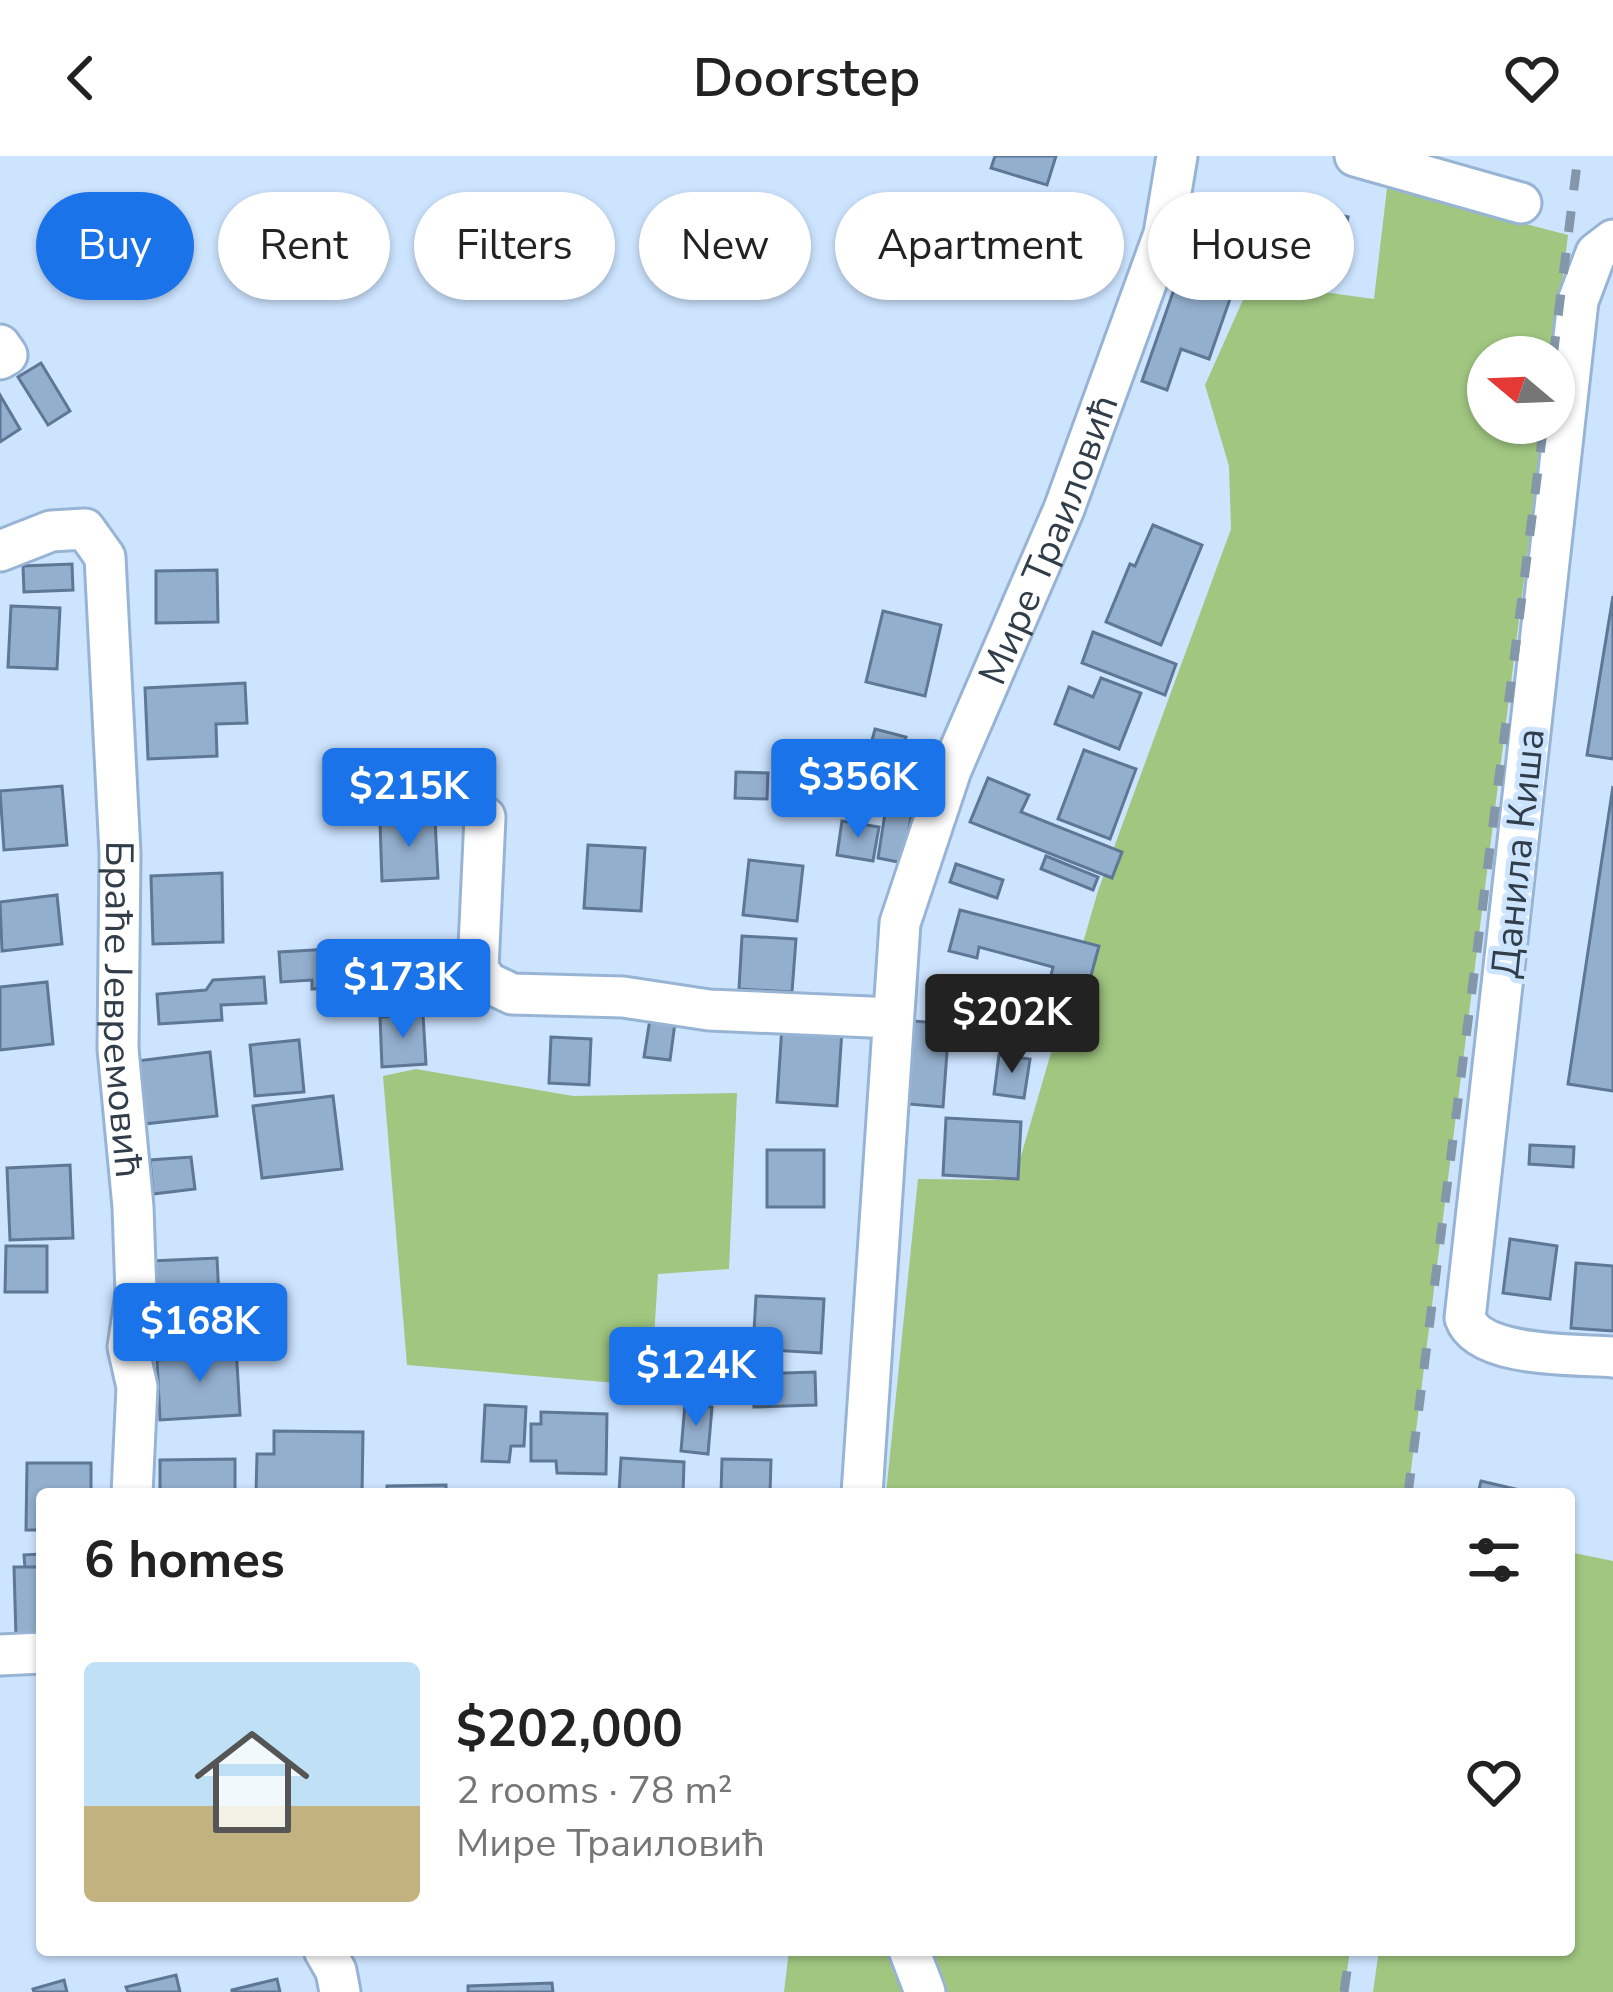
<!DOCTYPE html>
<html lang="en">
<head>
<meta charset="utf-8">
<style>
  :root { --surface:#fff; --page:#f6f6f6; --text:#222; --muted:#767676; --line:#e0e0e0; --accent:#1a73e8 }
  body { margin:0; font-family:"Nunito Sans",sans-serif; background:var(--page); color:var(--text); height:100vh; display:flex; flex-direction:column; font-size:45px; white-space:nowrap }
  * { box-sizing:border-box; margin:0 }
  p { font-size:39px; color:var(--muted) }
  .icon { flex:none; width:66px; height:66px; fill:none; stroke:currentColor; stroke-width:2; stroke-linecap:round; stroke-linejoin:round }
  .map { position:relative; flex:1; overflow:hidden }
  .side { position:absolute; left:36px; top:1332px; width:1539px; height:468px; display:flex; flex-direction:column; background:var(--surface); border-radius:12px; box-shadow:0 3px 9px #0004 }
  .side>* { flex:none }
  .guide { position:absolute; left:36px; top:36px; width:1542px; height:108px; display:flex; gap:24px }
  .needle { width:78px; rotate:289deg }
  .controls { position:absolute; left:1467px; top:180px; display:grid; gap:24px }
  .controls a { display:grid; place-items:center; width:108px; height:108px; border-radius:50%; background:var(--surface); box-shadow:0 3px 9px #0004; font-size:60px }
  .price { position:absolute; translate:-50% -102px; padding:0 27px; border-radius:12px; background:var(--accent); color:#fff; font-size:39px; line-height:78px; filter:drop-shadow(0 3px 6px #0008) }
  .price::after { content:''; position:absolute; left:50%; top:72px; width:36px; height:27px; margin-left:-18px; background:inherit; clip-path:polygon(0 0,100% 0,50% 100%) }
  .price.on { background:#222; color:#fff }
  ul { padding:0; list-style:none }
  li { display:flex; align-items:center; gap:36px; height:300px; padding:0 48px }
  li+li { border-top:3px solid var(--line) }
  li span { display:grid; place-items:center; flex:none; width:336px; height:240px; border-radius:12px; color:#555 }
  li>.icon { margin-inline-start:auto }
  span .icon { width:144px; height:144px; fill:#fffc; stroke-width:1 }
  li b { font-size:51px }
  h2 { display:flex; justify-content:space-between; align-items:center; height:144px; padding:0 48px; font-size:51px }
  .tag { padding:0 42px; border-radius:54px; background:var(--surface); box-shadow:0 3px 9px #0004; font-size:42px; line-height:108px }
  .tag.on { background:var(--accent); color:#fff }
  header { display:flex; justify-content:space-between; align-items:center; height:156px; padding:0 48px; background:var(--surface); font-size:54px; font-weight:600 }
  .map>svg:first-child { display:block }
  .green { fill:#a0c680 }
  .building { fill:#93afce; stroke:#5d7795; stroke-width:3 }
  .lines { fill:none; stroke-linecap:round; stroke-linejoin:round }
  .street-casing { stroke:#98b4d4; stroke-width:45 }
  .street { stroke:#fff; stroke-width:39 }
  .rail { stroke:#8496aa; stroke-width:9; stroke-dasharray:21 21; stroke-linecap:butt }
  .labels { text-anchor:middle; stroke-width:10; stroke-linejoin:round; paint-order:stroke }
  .street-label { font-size:39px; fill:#313d49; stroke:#cde4ff }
</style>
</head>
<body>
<header><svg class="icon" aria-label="back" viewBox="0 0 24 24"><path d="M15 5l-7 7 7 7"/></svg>Doorstep<svg class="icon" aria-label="heart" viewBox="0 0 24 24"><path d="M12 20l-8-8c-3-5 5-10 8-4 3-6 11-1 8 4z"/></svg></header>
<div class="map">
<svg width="1613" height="1836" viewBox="0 0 1613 1836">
  <rect width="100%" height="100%" fill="#cde4ff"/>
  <!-- green -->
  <g class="green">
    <polygon points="1387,32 1568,79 1553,201 1488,201 1488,267 1544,267 1408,1338 886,1338 918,1023 1014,1024 1098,735 1231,373 1229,310 1205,229 1251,126 1374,143"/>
    <polygon points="416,913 573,940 737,937 729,1113 658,1118 651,1230 407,1209 383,920"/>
    <polygon points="1569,1396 1613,1405 1613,1836 1373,1836 1379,1794 1569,1794"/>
    <polygon points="789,1794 1350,1794 1344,1836 784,1836"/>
  </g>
  <!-- building -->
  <g class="building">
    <polygon points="995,0 1056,0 1047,29 991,12"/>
    <polygon points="1264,43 1348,61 1334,127 1250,110"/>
    <polygon points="1185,102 1238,120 1209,203 1181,193 1167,234 1142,225"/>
    <polygon points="41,207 70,255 48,269 18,221"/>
    <polygon points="0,239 20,273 0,286"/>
    <polygon points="1153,369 1202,389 1161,489 1106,466 1130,408 1135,410"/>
    <polygon points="72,408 73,434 24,436 23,410"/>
    <polygon points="217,414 218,466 156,467 156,415"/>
    <polygon points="1613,440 1613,603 1587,599"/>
    <polygon points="11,450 60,452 57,513 8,511"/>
    <polygon points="883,455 941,469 925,540 866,526"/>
    <polygon points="1093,476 1176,508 1165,539 1082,507"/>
    <polygon points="1101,522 1141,537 1119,593 1055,568 1069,531 1093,541"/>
    <polygon points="245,527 247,567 216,568 217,600 148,603 145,532"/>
    <polygon points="875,573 906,581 895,624 864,615"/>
    <polygon points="1084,594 1136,613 1110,683 1058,663"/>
    <polygon points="393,612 396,649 371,651 370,637 350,639 348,615"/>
    <polygon points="736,616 768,617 767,643 735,642"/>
    <polygon points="988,622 1029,639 1021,656 1122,696 1112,722 970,666"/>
    <polygon points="62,630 67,689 4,694 0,635"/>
    <polygon points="1613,630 1613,935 1568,928"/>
    <polygon points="886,651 912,656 903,707 878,702"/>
    <polygon points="435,663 438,722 382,725 380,667"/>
    <polygon points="842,665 879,671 873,705 837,699"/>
    <polygon points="588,689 645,692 641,755 584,752"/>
    <polygon points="1046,700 1098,721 1093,734 1041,713"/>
    <polygon points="749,704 803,710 797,765 743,759"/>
    <polygon points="956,708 1003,724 997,742 950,726"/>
    <polygon points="222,717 223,786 153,788 151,720"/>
    <polygon points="57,739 62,788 2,795 0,746"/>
    <polygon points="960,754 1099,790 1085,842 1048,832 1053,811 979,791 977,802 949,795"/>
    <polygon points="742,780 796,783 792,836 739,833"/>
    <polygon points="331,793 334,831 312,833 312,824 281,826 279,796"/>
    <polygon points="264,821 266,847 221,849 222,864 159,868 157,838 206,834 213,824"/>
    <polygon points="47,826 53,888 0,894 0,831"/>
    <polygon points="423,859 426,908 382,911 380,861"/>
    <polygon points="650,863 675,867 670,904 644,901"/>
    <polygon points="914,865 949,868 943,951 908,948"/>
    <polygon points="782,870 842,874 837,950 777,946"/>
    <polygon points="551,881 591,883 589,929 549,927"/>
    <polygon points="299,884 304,936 255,940 250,889"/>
    <polygon points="210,896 217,960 144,968 137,905"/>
    <polygon points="999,899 1030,903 1024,942 994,938"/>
    <polygon points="333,940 342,1013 262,1022 253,950"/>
    <polygon points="946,962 1021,966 1018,1023 943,1019"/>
    <polygon points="1530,989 1574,991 1573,1011 1529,1008"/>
    <rect x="767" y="994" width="57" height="57"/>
    <polygon points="191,1001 195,1033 153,1038 150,1004"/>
    <polygon points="70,1009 73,1082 10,1084 7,1012"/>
    <polygon points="1510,1083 1557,1090 1550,1143 1503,1137"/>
    <polygon points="6,1090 47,1090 47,1136 5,1136"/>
    <polygon points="217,1102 220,1162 153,1165 151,1105"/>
    <polygon points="1576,1107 1613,1110 1613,1175 1571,1172"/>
    <polygon points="756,1140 824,1143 821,1197 753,1193"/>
    <polygon points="236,1190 240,1259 160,1264 157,1204 192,1202 191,1192"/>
    <polygon points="815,1216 816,1249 754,1251 753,1218"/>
    <polygon points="685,1248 712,1251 708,1298 681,1295"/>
    <polygon points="485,1249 526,1251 524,1290 511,1290 509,1306 482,1305"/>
    <polygon points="541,1256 607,1258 606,1318 557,1317 556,1305 531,1305 531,1268 541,1268"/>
    <polygon points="274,1275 363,1276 362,1338 256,1338 257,1298 274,1298"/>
    <polygon points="621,1302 684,1306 683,1338 619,1338"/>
    <polygon points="235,1303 235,1338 160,1338 160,1304"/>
    <polygon points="722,1303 771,1304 770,1338 721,1338"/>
    <polygon points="27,1307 91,1307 91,1338 42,1338 42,1374 26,1374"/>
    <polygon points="1481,1325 1536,1338 1478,1338"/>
    <polygon points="446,1329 446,1338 387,1338 387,1330"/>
    <polygon points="42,1398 42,1411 25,1412 24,1399"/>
    <polygon points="14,1411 42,1411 42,1481 16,1482"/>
    <polygon points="176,1819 180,1836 128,1836 126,1831"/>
    <polygon points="277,1823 280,1836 232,1836 232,1834"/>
    <polygon points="64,1824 67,1836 34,1836 33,1833"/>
    <polygon points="552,1827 553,1836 468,1836 468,1830"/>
  </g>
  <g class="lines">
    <defs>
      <g id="street">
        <polyline points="1355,0 1521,47"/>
        <path d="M 1613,84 L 1596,97 L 1578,145 L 1465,1162 C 1479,1202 1575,1198 1613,1201"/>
        <polyline points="0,189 7,199 0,203"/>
        <path id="s1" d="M 0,395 L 51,375 L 85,373 L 105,401 L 120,697 L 118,893 L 133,1051 L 136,1138 L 128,1191 L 137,1231 L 132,1338"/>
        <polyline points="485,661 478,812 487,826 512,838 623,841 709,854 893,862"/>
        <path id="s2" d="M 862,1338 L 900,767 L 951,614 L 1064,353 L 1164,78 L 1177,0"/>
        <polyline points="0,1499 42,1497"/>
        <polyline points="324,1794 336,1815 340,1836"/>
        <polyline points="909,1794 925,1836"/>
      </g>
    </defs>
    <!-- street casing -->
    <use href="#street" class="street-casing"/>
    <!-- street -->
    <use href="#street" class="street"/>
    <!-- rail -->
    <g class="rail">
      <polyline points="1553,201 1578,0"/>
      <polyline points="1408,1338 1544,267"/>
      <polyline points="1344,1836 1350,1794"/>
    </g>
  </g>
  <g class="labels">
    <!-- street labels -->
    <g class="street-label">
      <text dy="14" stroke="none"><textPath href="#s2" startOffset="984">Мире Траиловић</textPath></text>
      <text transform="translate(1517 697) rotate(-84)" y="14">Данила Киша</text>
      <text dy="14" stroke="none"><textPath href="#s1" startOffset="576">Браће Јевремовић</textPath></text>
    </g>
  </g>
</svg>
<div class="controls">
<a><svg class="needle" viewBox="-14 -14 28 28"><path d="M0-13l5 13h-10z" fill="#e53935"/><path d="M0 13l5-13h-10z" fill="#767676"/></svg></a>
</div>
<b class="price" style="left:858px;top:685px">$356K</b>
<b class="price" style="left:409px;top:694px">$215K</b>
<b class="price" style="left:403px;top:885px">$173K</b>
<b class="price on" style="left:1012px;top:920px">$202K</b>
<b class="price" style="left:200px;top:1229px">$168K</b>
<b class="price" style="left:696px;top:1273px">$124K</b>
<div class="guide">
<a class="tag on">Buy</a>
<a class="tag">Rent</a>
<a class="tag">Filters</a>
<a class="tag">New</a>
<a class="tag">Apartment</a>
<a class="tag">House</a>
</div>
<section class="side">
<h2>6 homes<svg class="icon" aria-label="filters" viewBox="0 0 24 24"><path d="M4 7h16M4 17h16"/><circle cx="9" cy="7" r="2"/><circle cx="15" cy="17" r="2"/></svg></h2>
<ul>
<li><span style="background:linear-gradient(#bfe0f5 60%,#c2b280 0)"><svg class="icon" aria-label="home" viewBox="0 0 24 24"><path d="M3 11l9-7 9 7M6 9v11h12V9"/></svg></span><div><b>$202,000</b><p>2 rooms · 78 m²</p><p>Мире Траиловић</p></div><svg class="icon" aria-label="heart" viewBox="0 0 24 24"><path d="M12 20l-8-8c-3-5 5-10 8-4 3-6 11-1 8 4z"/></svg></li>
</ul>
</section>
</div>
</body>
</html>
